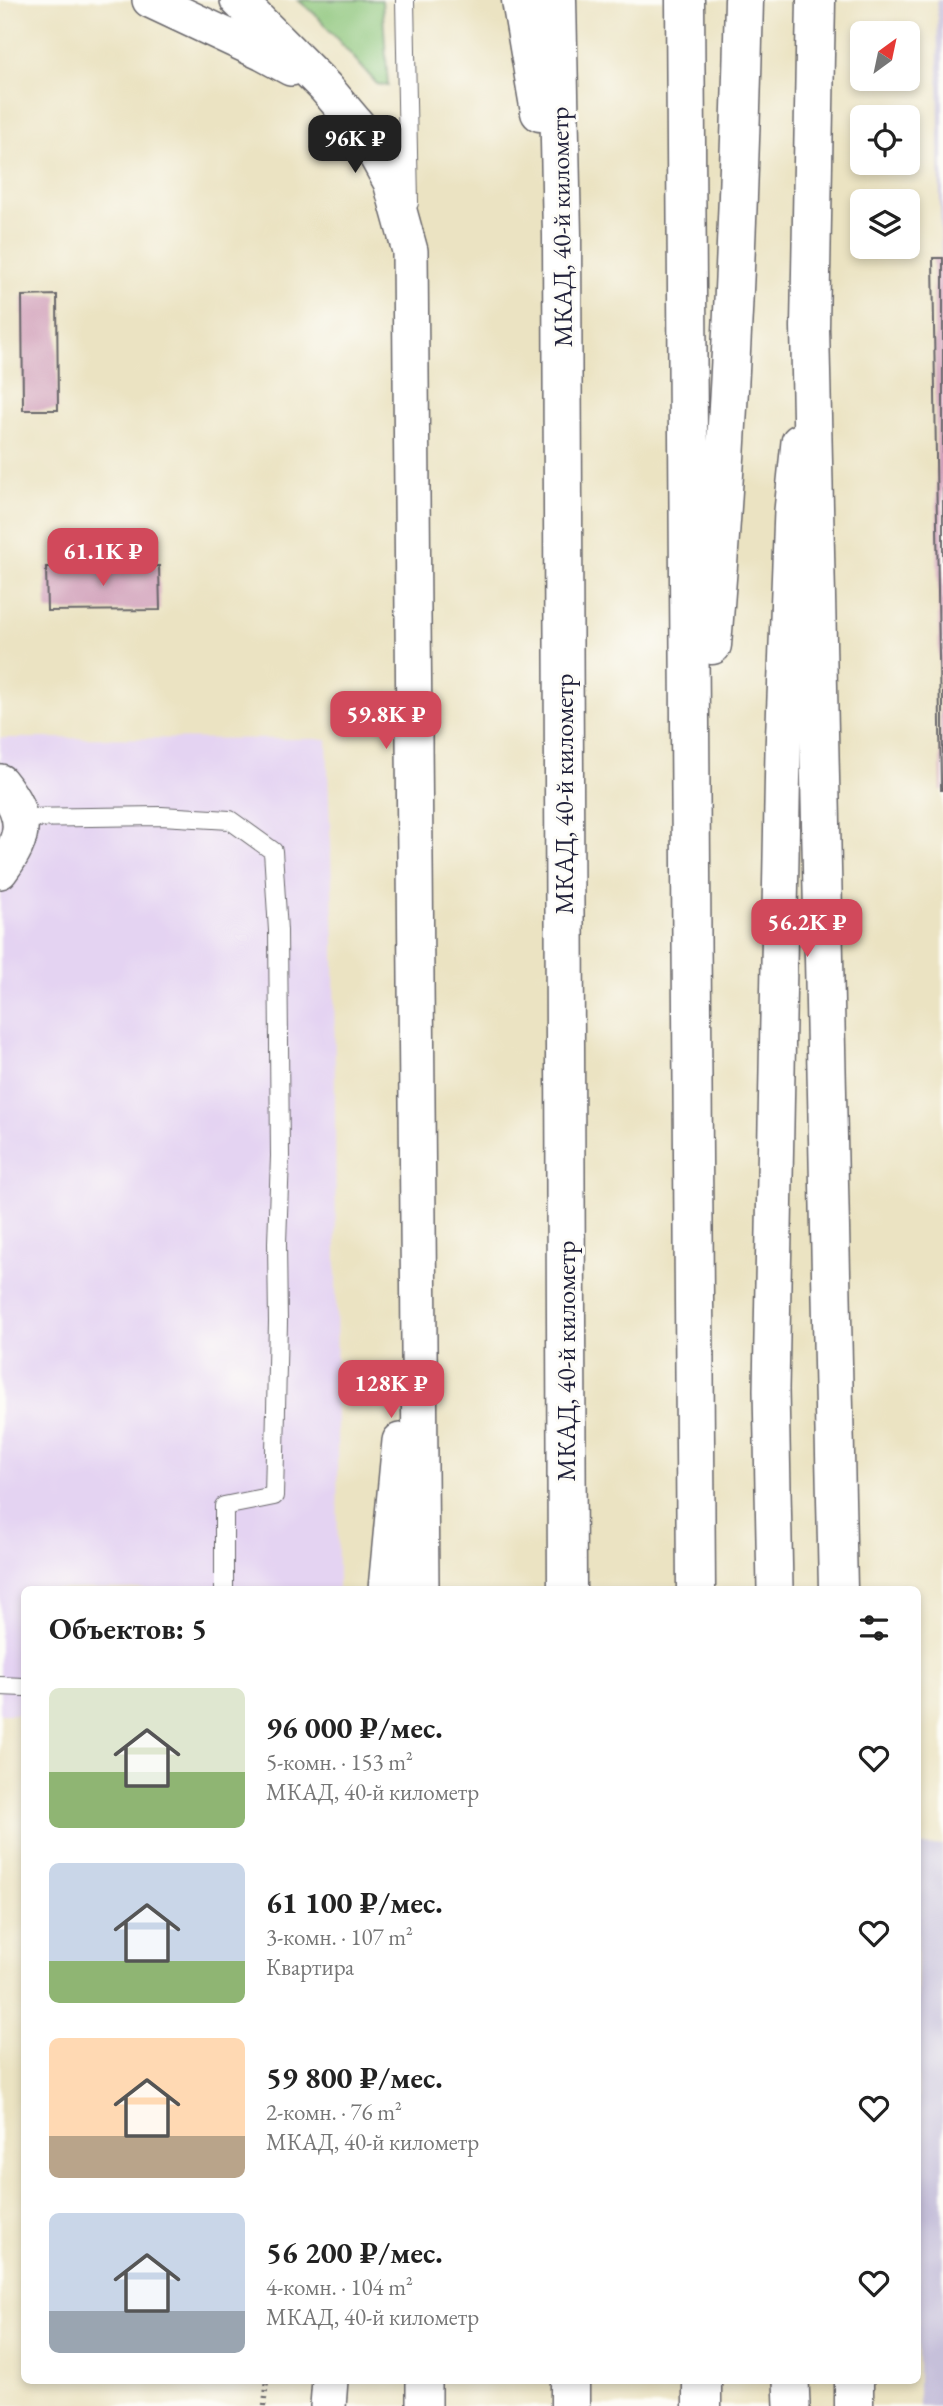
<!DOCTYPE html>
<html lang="ru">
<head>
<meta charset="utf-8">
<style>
  :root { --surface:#fff; --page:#f2f2f2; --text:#222; --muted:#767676; --accent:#d1495b }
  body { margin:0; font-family:"EB Garamond",serif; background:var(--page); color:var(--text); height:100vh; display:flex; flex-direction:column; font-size:26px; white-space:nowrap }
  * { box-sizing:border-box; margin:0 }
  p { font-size:23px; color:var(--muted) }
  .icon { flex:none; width:38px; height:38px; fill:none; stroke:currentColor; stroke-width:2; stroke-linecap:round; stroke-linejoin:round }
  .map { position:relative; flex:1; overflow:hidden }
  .side { position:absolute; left:21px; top:1586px; width:900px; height:798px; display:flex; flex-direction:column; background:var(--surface); border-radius:10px; box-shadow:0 4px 10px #0003 }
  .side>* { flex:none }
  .needle { width:46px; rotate:33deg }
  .tools { position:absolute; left:850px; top:21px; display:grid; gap:14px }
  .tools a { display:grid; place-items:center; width:70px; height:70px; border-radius:10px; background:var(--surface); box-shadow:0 4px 10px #0003; font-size:35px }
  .price { position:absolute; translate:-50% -60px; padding:0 16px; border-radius:14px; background:var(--accent); color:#fff; font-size:23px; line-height:46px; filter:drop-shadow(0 2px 4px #0008) }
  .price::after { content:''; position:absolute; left:50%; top:42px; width:21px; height:16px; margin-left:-10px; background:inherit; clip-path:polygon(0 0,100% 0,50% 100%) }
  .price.selected { background:#222; color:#fff }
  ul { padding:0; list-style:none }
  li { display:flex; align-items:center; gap:21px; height:175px; padding:0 28px }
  li span { display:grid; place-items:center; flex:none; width:196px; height:140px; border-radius:10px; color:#555 }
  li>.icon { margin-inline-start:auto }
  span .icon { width:84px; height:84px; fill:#fffc; stroke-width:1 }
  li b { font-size:30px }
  h2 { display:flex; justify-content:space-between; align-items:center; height:84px; padding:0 28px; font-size:30px }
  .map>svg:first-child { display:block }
  .built { fill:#e4d3f2 }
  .industrial { fill:#c6c0da }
  .green { fill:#8ac478; stroke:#56735a; stroke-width:2 }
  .building { fill:#d1a0ba }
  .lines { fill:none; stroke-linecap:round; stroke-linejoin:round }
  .service-casing { stroke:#68666a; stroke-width:20 }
  .minor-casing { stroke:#68666a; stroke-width:38 }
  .primary-casing { stroke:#68666a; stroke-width:41 }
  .trunk-casing { stroke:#68666a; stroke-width:41 }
  .path { stroke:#68666a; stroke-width:4.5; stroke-dasharray:2 5; stroke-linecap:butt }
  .service { stroke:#fff; stroke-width:18 }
  .minor { stroke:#fff; stroke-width:35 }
  .primary { stroke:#fff; stroke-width:38 }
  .trunk { stroke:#fff; stroke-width:38 }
  .labels { text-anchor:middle; stroke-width:6; stroke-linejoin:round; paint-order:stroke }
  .street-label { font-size:26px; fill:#22223b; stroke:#fdfcf7 }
</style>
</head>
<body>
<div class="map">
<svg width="943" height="2406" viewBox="0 0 943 2406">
  <rect width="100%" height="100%" fill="#fdfcf7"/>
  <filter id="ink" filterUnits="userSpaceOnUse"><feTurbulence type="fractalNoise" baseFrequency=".0143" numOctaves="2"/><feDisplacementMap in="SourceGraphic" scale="14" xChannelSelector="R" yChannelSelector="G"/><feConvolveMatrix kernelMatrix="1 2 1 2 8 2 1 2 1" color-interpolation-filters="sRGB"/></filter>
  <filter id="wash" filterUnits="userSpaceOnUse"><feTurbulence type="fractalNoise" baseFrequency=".00686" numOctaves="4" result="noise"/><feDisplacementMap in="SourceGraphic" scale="28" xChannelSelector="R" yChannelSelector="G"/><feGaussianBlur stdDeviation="1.57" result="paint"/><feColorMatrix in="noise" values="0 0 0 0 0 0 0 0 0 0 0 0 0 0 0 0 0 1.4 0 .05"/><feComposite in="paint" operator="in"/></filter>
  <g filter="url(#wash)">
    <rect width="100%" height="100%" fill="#ebe3c2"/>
    <!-- built -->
    <polygon class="built" points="0,738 327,739 334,943 338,1589 24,1589 24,1714 0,1714"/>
    <!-- industrial -->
    <g class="industrial">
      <polygon points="937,0 943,0 943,394"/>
      <polygon points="943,1845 943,2406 918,2406 917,1846"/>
    </g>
    <!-- green -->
    <polygon class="green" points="298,0 382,0 388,86 377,84 316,15"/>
    <g id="blocks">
      <!-- building -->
      <g class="building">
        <polygon points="933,258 943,258 943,790 941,790"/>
        <polygon points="57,295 58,410 23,410 22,296"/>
        <polygon points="159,566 160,610 47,611 46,567"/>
      </g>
    </g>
  </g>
  <g filter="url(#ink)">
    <use href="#blocks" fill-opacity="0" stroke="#68666a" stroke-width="2"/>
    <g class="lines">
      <defs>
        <g id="service">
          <polyline points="405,0 409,203"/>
          <polyline points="20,818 161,816 230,820 273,851 278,931 280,1156 277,1243 278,1322 274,1496 224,1506 224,1589"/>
          <polyline points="0,1686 24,1687"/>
        </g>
        <g id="minor">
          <polyline points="150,0 263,53 291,68"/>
          <polyline points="238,0 325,87 364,133 391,182 410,251 421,1589"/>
          <path d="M 0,782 C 28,817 26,836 0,871"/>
          <polyline points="386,1589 400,1441"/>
          <polyline points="775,1589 771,1390 783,751 792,511 799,442"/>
          <polyline points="791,2380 792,2406"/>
          <polyline points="328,2406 330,2380"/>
          <polyline points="424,2406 424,2380"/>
        </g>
        <g id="primary">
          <polyline points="816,0 810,327 838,1589"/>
          <polyline points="854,2380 854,2406"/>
        </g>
        <g id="trunk">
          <polyline points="521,0 540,112"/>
          <polyline points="557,0 562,235 567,1589"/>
          <polyline points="685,0 696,1589"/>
          <path d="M 712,645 C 729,430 739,215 744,0"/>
          <polyline points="570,2380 570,2406"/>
          <polyline points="702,2380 702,2406"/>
        </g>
      </defs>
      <!-- service casing -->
      <use href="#service" class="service-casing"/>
      <!-- minor casing -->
      <use href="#minor" class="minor-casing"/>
      <!-- primary casing -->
      <use href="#primary" class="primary-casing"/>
      <!-- trunk casing -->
      <use href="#trunk" class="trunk-casing"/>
      <!-- path -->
      <polyline class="path" points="264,2406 267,2380"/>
      <!-- service -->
      <use href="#service" class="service"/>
      <!-- minor -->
      <use href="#minor" class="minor"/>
      <!-- primary -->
      <use href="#primary" class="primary"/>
      <!-- trunk -->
      <use href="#trunk" class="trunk"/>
    </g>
  </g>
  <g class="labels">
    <!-- street labels -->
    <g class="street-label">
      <text transform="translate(561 227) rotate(-91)" y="9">МКАД, 40-й километр</text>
      <text transform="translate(564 794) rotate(-90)" y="9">МКАД, 40-й километр</text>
      <text transform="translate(566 1361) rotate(-90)" y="9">МКАД, 40-й километр</text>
    </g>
  </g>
</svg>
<div class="tools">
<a><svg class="needle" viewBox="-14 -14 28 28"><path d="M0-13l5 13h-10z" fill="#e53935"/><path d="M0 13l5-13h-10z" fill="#767676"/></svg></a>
<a><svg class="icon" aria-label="locate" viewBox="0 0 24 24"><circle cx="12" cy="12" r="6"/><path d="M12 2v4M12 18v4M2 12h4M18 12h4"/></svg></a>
<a><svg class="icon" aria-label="layers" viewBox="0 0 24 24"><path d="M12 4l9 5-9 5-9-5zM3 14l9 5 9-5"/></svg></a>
</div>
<b class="price selected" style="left:355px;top:175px">96K ₽</b>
<b class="price" style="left:103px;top:588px">61.1K ₽</b>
<b class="price" style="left:386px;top:751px">59.8K ₽</b>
<b class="price" style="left:807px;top:959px">56.2K ₽</b>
<b class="price" style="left:391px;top:1420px">128K ₽</b>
<section class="side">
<h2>Объектов: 5<svg class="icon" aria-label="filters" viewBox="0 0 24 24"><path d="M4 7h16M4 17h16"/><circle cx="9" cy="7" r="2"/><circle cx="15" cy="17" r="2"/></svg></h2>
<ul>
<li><span style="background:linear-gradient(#dfe7d0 60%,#8fb573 0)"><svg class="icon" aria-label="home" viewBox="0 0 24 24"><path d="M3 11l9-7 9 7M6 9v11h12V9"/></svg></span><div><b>96 000 ₽/мес.</b><p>5-комн. · 153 m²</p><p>МКАД, 40-й километр</p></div><svg class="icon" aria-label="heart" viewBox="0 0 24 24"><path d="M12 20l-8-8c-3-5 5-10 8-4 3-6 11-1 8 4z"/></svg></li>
<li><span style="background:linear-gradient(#c9d6e8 70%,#8fb573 0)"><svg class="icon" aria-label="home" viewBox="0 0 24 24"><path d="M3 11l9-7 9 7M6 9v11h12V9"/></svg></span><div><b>61 100 ₽/мес.</b><p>3-комн. · 107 m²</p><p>Квартира</p></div><svg class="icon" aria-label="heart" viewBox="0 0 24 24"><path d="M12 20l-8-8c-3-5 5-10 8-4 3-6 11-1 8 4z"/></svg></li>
<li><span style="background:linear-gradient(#ffd9b3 70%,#b9a48a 0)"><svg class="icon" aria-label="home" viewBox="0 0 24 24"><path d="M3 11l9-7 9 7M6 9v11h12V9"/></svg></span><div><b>59 800 ₽/мес.</b><p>2-комн. · 76 m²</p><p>МКАД, 40-й километр</p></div><svg class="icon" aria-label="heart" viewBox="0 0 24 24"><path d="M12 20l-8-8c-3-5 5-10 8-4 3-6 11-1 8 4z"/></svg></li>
<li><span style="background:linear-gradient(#c9d6e8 70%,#9aa5b1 0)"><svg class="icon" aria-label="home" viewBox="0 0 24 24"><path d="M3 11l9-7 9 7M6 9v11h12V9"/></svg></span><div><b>56 200 ₽/мес.</b><p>4-комн. · 104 m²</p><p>МКАД, 40-й километр</p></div><svg class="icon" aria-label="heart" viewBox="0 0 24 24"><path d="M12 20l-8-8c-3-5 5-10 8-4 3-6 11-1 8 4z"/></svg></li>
</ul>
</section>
</div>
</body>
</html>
